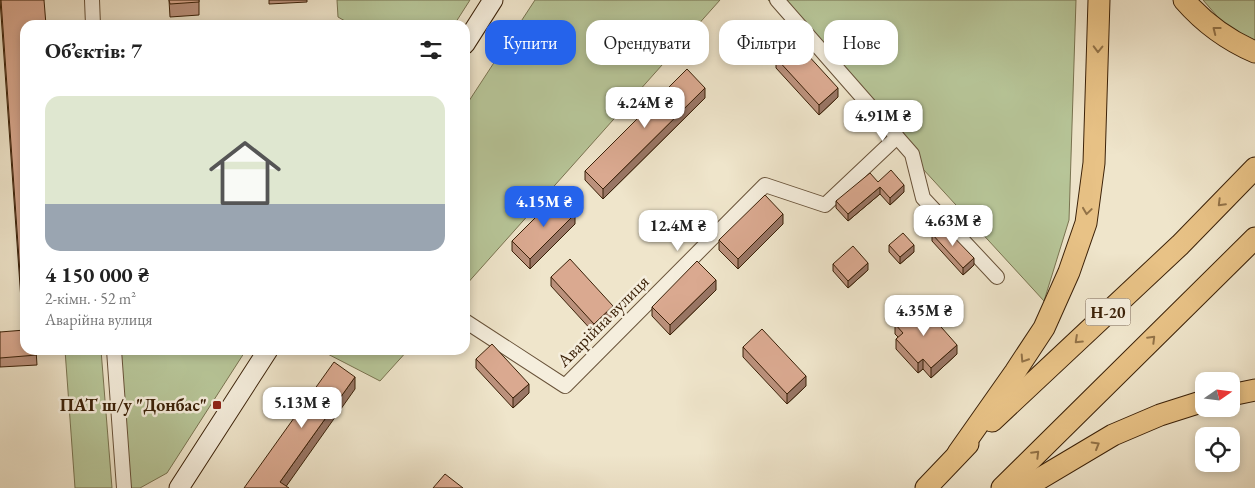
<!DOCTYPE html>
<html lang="uk">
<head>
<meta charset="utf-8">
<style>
  :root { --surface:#fff; --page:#f6f6f6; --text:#222; --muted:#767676; --accent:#2563eb }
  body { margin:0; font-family:"EB Garamond",serif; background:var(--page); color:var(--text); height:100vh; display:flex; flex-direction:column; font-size:19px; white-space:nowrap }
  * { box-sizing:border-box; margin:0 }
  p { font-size:16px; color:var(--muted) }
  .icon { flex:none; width:28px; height:28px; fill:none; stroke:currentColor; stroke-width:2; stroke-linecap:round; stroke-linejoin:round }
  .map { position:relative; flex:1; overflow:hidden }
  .sheet { position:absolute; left:20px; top:20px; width:450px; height:335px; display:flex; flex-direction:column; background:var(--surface); border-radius:15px; box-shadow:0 2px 8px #0003 }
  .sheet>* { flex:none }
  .banner { position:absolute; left:485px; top:20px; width:475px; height:45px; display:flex; gap:10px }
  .needle { width:32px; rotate:76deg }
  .fabs { position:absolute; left:1195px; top:372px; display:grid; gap:10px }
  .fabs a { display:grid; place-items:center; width:45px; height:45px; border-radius:10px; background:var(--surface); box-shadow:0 2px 8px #0003; font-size:25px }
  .price { position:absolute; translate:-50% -42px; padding:0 11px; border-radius:10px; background:#fff; color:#222; font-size:16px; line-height:32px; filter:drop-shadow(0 1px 2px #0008) }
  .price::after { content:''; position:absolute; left:50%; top:30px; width:15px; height:11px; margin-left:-8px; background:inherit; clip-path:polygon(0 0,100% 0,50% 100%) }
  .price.current { background:var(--accent); color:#fff }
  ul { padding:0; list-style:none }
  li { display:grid; align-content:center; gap:10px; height:265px; padding:0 25px }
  li span { display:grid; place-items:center; height:155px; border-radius:15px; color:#555 }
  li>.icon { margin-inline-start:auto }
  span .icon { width:90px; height:90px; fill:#fffc; stroke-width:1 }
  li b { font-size:21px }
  h2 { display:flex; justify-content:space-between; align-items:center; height:60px; padding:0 25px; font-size:21px }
  .chip { padding:0 18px; border-radius:15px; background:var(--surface); box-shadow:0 2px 8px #0003; font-size:18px; line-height:45px }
  .chip.current { background:var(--accent); color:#fff }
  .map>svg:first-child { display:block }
  .green { fill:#b7c598; stroke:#797350 }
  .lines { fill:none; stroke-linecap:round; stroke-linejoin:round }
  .street-casing { stroke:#685239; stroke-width:16 }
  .secondary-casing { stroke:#3b2108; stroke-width:21 }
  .primary-casing { stroke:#3b2108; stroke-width:23 }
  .street { stroke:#f5eedd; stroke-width:14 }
  .secondary { stroke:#f5eedd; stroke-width:19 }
  .primary { stroke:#e8c286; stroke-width:21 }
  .wall { fill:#bb917c; stroke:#3b2108 }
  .shaded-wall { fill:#997665; stroke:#3b2108 }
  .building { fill:#daa990; stroke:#3b2108 }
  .oneway { stroke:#927247 }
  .poi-dot { fill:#8f2418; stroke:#f5eedd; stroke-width:2 }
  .labels { text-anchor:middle; stroke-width:5; stroke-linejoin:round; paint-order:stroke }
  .shield { fill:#f5eedd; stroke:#735e48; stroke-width:1 }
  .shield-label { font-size:16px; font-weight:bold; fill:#3b2108 }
  .street-label { font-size:18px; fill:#3b2108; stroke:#f5eedd }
  .poi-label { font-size:18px; font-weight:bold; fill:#3b2108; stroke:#f5eedd; text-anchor:end }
</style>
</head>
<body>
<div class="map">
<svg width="1255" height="488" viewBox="0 0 1255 488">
  <rect width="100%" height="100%" fill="#efe5cb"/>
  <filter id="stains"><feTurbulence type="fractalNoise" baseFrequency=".004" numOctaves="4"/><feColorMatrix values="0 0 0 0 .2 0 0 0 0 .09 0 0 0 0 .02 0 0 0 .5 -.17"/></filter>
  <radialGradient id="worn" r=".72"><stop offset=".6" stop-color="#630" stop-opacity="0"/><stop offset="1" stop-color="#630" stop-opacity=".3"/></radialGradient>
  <!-- green -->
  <g class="green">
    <polygon points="337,0 470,0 454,25 352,25 338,17"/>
    <polygon points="535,0 720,0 465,286 465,107"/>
    <polygon points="768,0 1076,0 1069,220 1044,301"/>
    <polygon points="1203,0 1255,0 1255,42 1223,23"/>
    <polygon points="65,350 101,350 112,488 75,488"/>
    <polygon points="114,350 246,350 167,473 140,488 124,488"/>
    <polygon points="320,350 408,350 380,381"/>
  </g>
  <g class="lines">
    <defs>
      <g id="street">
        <polyline points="92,0 93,25"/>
        <polyline points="777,0 912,154 923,198 997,277"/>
        <polyline points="465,321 565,386 765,185 825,205 897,137"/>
        <polyline points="114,350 124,488"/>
      </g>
      <g id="secondary">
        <polyline points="465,44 493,0"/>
        <polyline points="179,488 268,350"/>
      </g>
      <g id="primary">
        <path d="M 1184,0 C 1204,23 1227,40 1255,52"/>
        <polyline points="1231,395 1255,390"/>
        <polyline points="992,421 1180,245 1255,168"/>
        <polyline points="958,453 1015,372 1044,328 1069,272 1086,223 1094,163 1099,0"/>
        <polyline points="926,488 968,444"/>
        <polyline points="1002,488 1255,238"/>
        <polyline points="1024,488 1113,435 1160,415 1204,401"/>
      </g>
    </defs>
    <!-- street casing -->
    <use href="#street" class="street-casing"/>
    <!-- secondary casing -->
    <use href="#secondary" class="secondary-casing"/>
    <!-- primary casing -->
    <use href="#primary" class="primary-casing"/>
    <!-- street -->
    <use href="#street" class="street"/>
    <!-- secondary -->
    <use href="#secondary" class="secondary"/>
    <!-- primary -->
    <use href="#primary" class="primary"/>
  </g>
  <!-- wall -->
  <g class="wall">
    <polygon points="0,0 44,0 25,25 25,300 21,300"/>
    <polygon points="169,0 199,0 199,15 170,17"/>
    <polygon points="269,0 307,0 307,2 269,4"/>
    <polygon points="776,58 838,97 819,115 776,68"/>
    <polygon points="705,98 603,199 585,180 585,171"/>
    <polygon points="878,182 904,192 890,205 880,194 848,221 836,208 836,201"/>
    <polygon points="575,224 530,269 512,251 512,241"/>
    <polygon points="783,224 738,269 719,250 719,240"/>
    <polygon points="932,234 974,265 963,275 932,241"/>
    <polygon points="889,245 914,252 900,264 889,252"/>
    <polygon points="833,264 868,270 848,288 833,271"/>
    <polygon points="551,277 613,316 594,333 551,286"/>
    <polygon points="716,290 670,335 652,316 652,307"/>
    <polygon points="895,324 957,354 931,378 923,369 918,373 896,349 896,339 898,337 895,334"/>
    <polygon points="0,332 36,350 37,365 0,367"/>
    <polygon points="743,347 806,386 787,404 743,357"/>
    <polygon points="476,359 529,393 513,408 476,368"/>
  </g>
  <!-- shaded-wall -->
  <g class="shaded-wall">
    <polygon points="705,88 705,98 603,199 603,189"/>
    <polygon points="838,88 838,97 819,115 819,105"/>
    <polygon points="904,185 904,192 890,205 890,198"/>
    <polygon points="880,187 880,194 848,221 848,214"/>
    <polygon points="575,214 575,224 530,269 530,259"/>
    <polygon points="783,214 783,224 738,269 738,259"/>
    <polygon points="914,245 914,252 900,264 900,257"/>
    <polygon points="974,258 974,265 963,275 963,268"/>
    <polygon points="868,263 868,270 848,288 848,281"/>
    <polygon points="716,280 716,290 670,335 670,325"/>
    <polygon points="613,306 613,316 594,333 594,324"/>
    <polygon points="957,345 957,354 931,378 931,368"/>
    <polygon points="923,359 923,369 918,373 918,363"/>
    <polygon points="806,376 806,386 787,404 787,394"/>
    <polygon points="355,377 355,389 285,488 280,482"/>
    <polygon points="529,384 529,393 513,408 513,398"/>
  </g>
  <!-- building -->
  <g class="building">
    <polygon points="1,0 44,0 46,25 25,25 25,287 21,288"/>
    <polygon points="169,0 199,0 199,2 170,4"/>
    <polygon points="795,41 838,88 819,105 776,58"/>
    <polygon points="687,69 705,88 603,189 585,171"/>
    <polygon points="891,170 904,185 890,198 880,187 848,214 836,201 870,173 878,182"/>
    <polygon points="765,195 783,214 738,259 719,240"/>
    <polygon points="557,196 575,214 530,259 512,241"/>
    <polygon points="942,225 974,258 963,268 932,234"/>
    <polygon points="903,233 914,245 900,257 889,245"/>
    <polygon points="853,246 868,263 848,281 833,264"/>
    <polygon points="570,259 613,306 594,324 551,277"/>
    <polygon points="697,261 716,280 670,325 652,307"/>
    <polygon points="919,302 957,345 931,368 923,359 918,363 896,339 903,333 895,324"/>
    <polygon points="762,329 806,376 787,394 743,347"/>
    <polygon points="25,330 25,350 36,350 37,355 0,358 0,332"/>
    <polygon points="492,344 529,384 513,398 476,359"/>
    <polygon points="334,362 355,377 280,482 289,488 244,488"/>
    <polygon points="445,474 463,488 433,488"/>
  </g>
  <!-- one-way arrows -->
  <defs><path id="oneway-chevron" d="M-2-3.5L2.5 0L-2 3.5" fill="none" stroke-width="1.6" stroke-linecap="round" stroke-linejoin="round" transform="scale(1.25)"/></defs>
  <g class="oneway">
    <use href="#oneway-chevron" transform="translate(1216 30) rotate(-142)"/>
    <use href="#oneway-chevron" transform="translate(1098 49) rotate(91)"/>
    <use href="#oneway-chevron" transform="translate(1221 203) rotate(135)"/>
    <use href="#oneway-chevron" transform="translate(1087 211) rotate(98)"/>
    <use href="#oneway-chevron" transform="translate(1152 339) rotate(-45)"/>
    <use href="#oneway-chevron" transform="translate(1078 340) rotate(137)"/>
    <use href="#oneway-chevron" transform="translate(1024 359) rotate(123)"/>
    <use href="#oneway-chevron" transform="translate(1096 445) rotate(-30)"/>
    <use href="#oneway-chevron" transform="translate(1036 454) rotate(-45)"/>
  </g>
  <!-- markers -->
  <rect class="poi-dot" x="212" y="400" width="10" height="10" rx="2.5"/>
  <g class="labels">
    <!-- shield labels -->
    <rect class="shield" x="1085.5" y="298.5" width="45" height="27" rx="4"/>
    <g class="shield-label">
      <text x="1108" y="318">Н-20</text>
    </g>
    <!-- street labels -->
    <g class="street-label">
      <text transform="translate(603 321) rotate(-45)" y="6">Аварійна вулиця</text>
    </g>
    <!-- poi labels -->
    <g class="poi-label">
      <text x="207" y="411">ПАТ ш/у "Донбас"</text>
    </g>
  </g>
  <rect width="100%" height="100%" filter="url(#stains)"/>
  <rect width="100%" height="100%" fill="url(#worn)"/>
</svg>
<div class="fabs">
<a><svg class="needle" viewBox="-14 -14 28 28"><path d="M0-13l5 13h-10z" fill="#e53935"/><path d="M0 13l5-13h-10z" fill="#767676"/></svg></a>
<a><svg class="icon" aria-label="locate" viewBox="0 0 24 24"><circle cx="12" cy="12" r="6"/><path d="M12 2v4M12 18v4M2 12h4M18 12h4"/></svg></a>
</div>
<b class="price" style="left:645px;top:129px">4.24M ₴</b>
<b class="price" style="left:883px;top:142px">4.91M ₴</b>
<b class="price current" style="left:544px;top:228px">4.15M ₴</b>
<b class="price" style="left:953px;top:247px">4.63M ₴</b>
<b class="price" style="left:678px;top:252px">12.4M ₴</b>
<b class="price" style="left:924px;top:337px">4.35M ₴</b>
<b class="price" style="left:302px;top:429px">5.13M ₴</b>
<div class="banner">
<a class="chip current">Купити</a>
<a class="chip">Орендувати</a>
<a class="chip">Фільтри</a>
<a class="chip">Нове</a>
</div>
<section class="sheet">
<h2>Об’єктів: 7<svg class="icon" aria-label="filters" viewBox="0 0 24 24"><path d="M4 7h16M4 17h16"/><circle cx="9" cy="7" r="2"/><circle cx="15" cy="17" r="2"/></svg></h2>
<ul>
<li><span style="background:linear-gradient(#dfe7d0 70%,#9aa5b1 0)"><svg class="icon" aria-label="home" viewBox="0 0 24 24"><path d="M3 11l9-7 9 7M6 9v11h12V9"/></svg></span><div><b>4 150 000 ₴</b><p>2-кімн. · 52 m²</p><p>Аварійна вулиця</p></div></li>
</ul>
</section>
</div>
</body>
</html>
